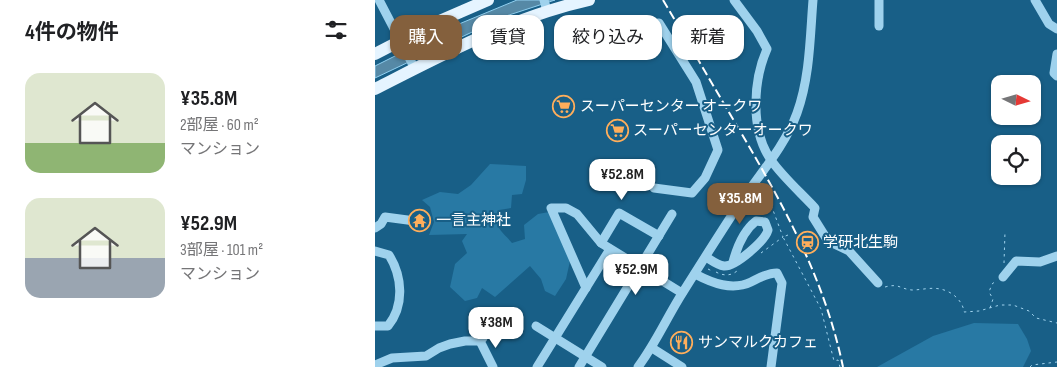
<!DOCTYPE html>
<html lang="ja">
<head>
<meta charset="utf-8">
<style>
  :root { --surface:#fff; --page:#f6f6f6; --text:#202124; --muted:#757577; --accent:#84603d }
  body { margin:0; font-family:"Sofia Sans Condensed","Noto Sans JP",sans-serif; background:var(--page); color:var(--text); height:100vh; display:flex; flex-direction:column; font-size:19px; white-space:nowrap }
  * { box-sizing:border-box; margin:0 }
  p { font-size:16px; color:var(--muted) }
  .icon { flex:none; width:28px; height:28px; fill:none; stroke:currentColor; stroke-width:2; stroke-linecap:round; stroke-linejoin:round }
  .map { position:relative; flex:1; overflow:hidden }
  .sheet { display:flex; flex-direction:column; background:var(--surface); width:375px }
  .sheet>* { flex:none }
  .top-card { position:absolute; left:15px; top:15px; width:475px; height:45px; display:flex; gap:10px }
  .needle { width:32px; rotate:95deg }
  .tools { position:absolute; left:616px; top:75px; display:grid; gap:10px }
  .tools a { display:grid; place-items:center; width:50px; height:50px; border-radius:10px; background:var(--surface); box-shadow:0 1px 4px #0004; font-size:25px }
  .price { position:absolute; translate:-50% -42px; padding:0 11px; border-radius:10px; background:#fff; color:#222; font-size:16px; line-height:32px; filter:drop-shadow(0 1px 2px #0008) }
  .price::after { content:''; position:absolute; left:50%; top:30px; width:15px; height:11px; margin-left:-8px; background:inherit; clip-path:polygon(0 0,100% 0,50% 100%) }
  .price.selected { background:var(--accent); color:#fff }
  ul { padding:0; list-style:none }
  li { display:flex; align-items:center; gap:15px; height:125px; padding:0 25px }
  li span { display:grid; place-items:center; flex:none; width:140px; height:100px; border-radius:15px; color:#555 }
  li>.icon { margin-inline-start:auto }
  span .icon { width:60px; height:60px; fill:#fffc; stroke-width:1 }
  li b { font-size:21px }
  h2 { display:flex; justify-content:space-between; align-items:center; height:60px; padding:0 25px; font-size:21px }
  .chip { padding:0 18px; border-radius:15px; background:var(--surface); box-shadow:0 1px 4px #0004; font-size:18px; line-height:45px }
  .chip.selected { background:var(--accent); color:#fff }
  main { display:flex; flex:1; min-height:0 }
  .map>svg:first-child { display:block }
  .green { fill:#2879a4 }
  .water { fill:#5689a6; stroke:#91d0f0 }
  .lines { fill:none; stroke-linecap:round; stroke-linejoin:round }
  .path { stroke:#9fd2ed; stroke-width:1; stroke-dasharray:2.5 4; stroke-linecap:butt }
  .minor { stroke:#9fd2ed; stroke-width:9 }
  .major { stroke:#e5f4ff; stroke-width:12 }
  .rail { stroke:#fff; stroke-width:2; stroke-dasharray:9 4; stroke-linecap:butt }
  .labels { text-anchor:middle; stroke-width:4; stroke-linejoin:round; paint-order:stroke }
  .poi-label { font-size:15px; fill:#fff; stroke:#185f87; text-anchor:start }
</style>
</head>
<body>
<main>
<section class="sheet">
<h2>4件の物件<svg class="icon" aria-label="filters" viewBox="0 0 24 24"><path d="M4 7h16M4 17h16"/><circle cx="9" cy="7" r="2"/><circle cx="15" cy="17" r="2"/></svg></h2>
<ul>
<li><span style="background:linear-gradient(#dfe7d0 70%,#8fb573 0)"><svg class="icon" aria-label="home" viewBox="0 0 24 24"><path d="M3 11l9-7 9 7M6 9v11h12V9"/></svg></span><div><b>¥35.8M</b><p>2部屋 · 60 m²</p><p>マンション</p></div></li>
<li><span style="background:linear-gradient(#dfe7d0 60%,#9aa5b1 0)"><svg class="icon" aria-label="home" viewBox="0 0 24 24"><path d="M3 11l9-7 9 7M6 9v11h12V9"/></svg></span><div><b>¥52.9M</b><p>3部屋 · 101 m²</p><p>マンション</p></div></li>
</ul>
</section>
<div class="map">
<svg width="682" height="367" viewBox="0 0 682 367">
  <rect width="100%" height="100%" fill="#185f87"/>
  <!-- green -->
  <g class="green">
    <path d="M 115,164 L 151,166 L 151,180 L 147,194 L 137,195 L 136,208 L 124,210 C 118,228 127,231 137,243 L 150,239 L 149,225 L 163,214 L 174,212 L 195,261 L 191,279 L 180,296 L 170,291 L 166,279 L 155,266 L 120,297 L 107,288 L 102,298 L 90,301 L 75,287 L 80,264 L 92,253 L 87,241 L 92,234 L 54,235 L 59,222 L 55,207 L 47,200 L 65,192 L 83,194 L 96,185 Z"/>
    <polygon points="599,323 643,324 652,339 656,351 648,367 502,367 558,336"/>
  </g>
  <!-- water -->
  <polygon class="water" points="142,0 180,0 131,16 0,78 0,66 84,24"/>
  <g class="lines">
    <!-- path -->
    <g class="path">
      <polyline points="413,235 408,237 446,309 459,361 463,360 465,367"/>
      <polyline points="386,253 408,237 389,186"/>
      <polyline points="629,263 630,232"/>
      <polyline points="333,269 337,271"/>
      <path d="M 341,272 C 348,276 356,276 362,271"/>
      <path d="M 510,287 C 524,283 525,289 537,290 C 546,290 556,287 565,289 C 577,291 588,301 589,312 L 604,311 L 625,305 L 638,305 L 654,311 L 661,318 L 682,323"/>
      <polyline points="615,308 618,299 614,292 617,284 621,281"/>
      <polyline points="655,367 657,365 682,362"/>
    </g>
    <!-- minor -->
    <g class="minor">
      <polyline points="4,0 40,69"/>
      <polyline points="169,0 172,11"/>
      <path d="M 359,0 L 382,31 L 392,49 C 378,81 375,130 396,160 C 407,176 426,193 440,208 L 438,217 L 453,241 L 474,251 L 503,283"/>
      <polyline points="660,0 674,24 682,29"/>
      <polyline points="260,25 284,23 321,82 343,150 330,178 317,193 279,188"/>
      <polyline points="504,26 504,0"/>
      <polyline points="682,54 679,73 682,76"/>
      <polyline points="0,228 6,224 10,217 40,221"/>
      <polyline points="226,243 244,213 284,236"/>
      <path d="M 0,251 L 14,255 C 27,276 30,305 13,326 L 0,326"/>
      <path d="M 331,257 C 336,260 342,265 349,266 C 360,267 390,241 393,230 L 390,222 L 381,221 C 368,231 362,247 358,262"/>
      <path d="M 320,274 C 337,283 357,291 376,282 C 384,278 392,273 402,273 L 407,283 L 396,367"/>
      <polyline points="628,277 641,261 665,262 682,256"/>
      <polyline points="211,288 176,208 191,208 202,214 226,243 307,293"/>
      <polyline points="107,317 108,338 105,341 118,367"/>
      <polyline points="161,326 227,367"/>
      <polyline points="277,348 307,367"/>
      <polyline points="0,365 17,358 51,356 64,348 75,344 90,341 105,341"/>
      <polyline points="162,367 235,249"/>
      <polyline points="204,367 297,214"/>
      <path d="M 263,367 C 281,343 292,317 308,292 C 325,265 342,238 359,212 C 380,179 409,149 422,113 C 435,77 435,37 438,0"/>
    </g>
    <!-- major -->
    <g class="major">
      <polyline points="0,54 60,23 113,0"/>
      <path d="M 0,89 C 69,54 138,17 214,0"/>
    </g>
    <!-- rail -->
    <path class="rail" d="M 288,0 C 314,44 339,87 365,131 C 409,206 450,280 468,367"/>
  </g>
  <!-- icons -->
  <defs>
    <symbol id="supermarket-ring" viewBox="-11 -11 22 22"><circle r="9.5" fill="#185f87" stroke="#ffae5b" stroke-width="1.5"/><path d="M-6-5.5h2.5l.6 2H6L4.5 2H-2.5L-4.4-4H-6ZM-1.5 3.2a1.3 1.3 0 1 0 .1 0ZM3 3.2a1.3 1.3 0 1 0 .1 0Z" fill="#ffae5b"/></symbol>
    <symbol id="temple-ring" viewBox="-11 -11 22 22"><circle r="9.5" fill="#185f87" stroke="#ffae5b" stroke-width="1.5"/><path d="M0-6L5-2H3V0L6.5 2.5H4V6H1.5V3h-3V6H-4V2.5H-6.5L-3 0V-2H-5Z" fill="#ffae5b"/></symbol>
    <symbol id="station-ring" viewBox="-11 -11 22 22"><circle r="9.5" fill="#185f87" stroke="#ffae5b" stroke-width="1.5"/><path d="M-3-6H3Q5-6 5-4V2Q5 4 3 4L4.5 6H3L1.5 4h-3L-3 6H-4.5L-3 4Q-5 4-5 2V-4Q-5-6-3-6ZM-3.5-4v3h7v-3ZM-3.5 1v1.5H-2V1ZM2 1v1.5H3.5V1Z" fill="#ffae5b"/></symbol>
    <symbol id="restaurant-ring" viewBox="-11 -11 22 22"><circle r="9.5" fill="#185f87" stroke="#ffae5b" stroke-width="1.5"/><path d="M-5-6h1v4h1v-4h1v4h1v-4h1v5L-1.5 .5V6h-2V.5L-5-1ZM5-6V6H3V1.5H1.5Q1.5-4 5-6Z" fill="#ffae5b"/></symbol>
  </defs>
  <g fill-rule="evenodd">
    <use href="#supermarket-ring" x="176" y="94" width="25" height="25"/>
    <use href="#supermarket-ring" x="230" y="118" width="25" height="25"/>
    <use href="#temple-ring" x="32" y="208" width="25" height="25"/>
    <use href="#station-ring" x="420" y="230" width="25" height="25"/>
    <use href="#restaurant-ring" x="294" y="330" width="25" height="25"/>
  </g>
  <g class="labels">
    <!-- poi labels -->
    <g class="poi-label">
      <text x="205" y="111">スーパーセンター オークワ</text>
      <text x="258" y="135">スーパーセンターオークワ</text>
      <text x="61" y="225">一言主神社</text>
      <text x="448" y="247">学研北生駒</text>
      <text x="323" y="347">サンマルクカフェ</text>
    </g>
  </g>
</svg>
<div class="tools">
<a><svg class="needle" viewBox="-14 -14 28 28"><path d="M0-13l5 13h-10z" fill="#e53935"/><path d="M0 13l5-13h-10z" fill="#757577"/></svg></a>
<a><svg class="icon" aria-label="locate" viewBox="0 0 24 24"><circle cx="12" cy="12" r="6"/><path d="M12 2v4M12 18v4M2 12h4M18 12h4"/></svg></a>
</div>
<b class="price" style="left:247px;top:201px">¥52.8M</b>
<b class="price selected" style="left:365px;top:225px">¥35.8M</b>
<b class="price" style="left:261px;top:296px">¥52.9M</b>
<b class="price" style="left:121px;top:349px">¥38M</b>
<div class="top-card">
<a class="chip selected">購入</a>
<a class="chip">賃貸</a>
<a class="chip">絞り込み</a>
<a class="chip">新着</a>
</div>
</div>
</main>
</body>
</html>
